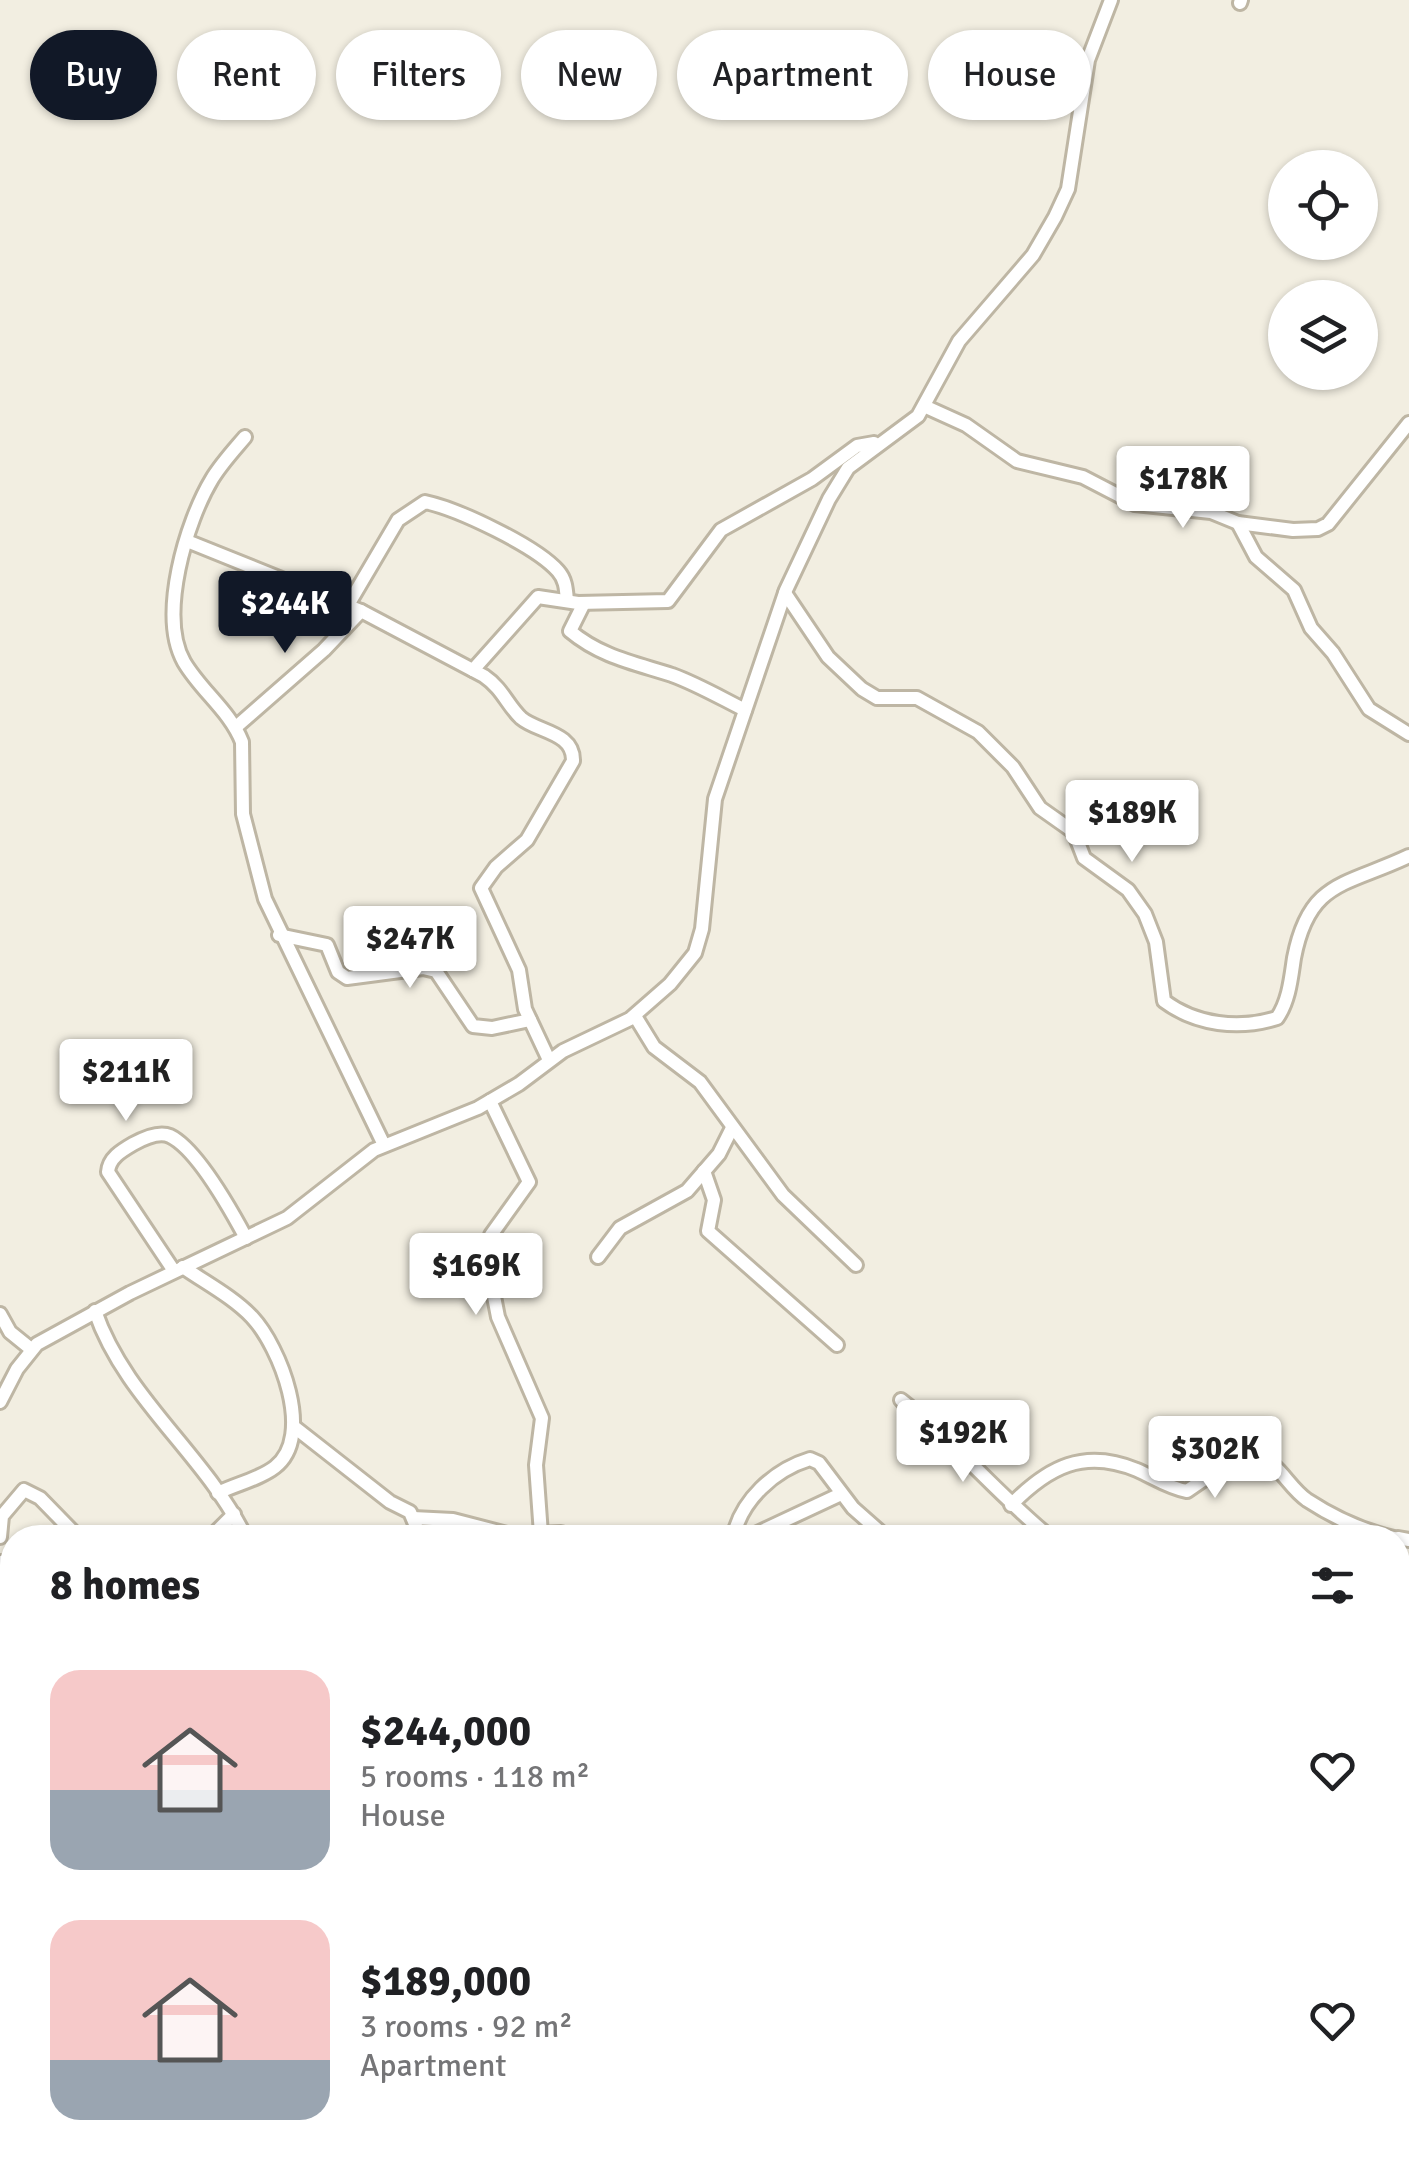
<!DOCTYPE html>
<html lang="en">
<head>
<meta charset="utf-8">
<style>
  :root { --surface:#fff; --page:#f6f6f6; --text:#202124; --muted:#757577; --accent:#111827 }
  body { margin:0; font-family:Signika,sans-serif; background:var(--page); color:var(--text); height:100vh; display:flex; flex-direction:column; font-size:38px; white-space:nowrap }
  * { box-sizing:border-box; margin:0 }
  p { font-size:32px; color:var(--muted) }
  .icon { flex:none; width:55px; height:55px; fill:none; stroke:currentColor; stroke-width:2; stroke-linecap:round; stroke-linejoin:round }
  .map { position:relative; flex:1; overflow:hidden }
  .sheet { position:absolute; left:0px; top:1525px; width:1410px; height:640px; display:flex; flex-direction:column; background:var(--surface); border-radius:40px 40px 0 0; box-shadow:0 2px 8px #0004 }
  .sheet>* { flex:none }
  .top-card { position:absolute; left:30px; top:30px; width:1350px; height:90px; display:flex; gap:20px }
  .tools { position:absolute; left:1268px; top:150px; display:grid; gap:20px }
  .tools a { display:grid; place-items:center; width:110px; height:110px; border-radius:50%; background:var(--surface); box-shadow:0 2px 8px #0004; font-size:50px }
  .price { position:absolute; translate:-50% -85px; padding:0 22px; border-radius:10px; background:#fff; color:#222; font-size:32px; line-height:65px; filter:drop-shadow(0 2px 5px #0008) }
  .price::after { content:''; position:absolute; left:50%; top:60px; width:30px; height:22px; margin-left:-15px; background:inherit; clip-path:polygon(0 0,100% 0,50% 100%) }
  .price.on { background:var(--accent); color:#fff }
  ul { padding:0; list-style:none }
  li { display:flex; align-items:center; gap:30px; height:250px; padding:0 50px }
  li span { display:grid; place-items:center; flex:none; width:280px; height:200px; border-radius:30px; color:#555 }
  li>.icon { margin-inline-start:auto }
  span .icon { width:120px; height:120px; fill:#fffc; stroke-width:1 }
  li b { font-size:42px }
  h2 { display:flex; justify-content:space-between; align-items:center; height:120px; padding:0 50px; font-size:42px }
  .chip { padding:0 35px; border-radius:45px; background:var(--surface); box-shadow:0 2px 8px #0004; font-size:35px; line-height:90px }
  .chip.on { background:var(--accent); color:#fff }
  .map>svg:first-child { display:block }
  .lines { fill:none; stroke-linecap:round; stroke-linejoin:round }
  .minor-casing { stroke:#beb6a4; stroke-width:18 }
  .minor { stroke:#fff; stroke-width:12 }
</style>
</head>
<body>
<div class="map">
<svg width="1409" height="2165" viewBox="0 0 1409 2165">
  <rect width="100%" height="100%" fill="#f2eee1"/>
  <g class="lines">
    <defs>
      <g id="minor">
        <polyline points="1240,3 1241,0"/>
        <polyline points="924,406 966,425 1017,461 1083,477 1135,504 1211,512 1238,523 1293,530 1318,529 1328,524 1409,423"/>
        <path d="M 245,437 C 234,450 221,464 212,479 C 186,522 158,616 184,662 C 201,691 230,711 242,742 L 243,814 L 265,899 L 384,1145"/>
        <polyline points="1238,523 1256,557 1294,590 1311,628 1333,653 1369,709 1409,734"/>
        <path d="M 187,541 L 361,611 L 484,676 C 503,689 507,705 521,718 C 537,732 574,732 573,761 L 527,840 L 496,867 L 481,888 L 519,970 L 525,1009 L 549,1060"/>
        <path d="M 785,593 L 828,657 L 862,689 L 877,698 L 917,698 L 978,732 L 1013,767 L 1040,808 L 1074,832 L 1084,858 L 1128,890 L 1145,914 L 1156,942 L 1164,1001 C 1196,1025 1239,1030 1277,1018 C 1289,1001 1291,978 1294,958 C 1309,880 1346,886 1409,856"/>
        <path d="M 584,603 L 570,631 C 601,657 635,663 672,675 C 697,684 721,698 745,710"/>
        <path d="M 348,605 L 398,520 L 425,502 C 458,509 536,546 558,571 C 566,580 566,590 567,601"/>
        <polyline points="473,670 538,597 578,603 668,601 721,530 812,479 857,446 874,443"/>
        <polyline points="236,727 324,650 361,611"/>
        <polyline points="279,935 327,945 338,972 347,978 423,968 436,971 473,1026 492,1028 530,1020"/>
        <polyline points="635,1016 654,1047 700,1082 783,1195 856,1265"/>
        <polyline points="490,1101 529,1182 491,1235 490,1276 498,1317 542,1418 536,1465 541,1534"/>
        <polyline points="704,1171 714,1200 708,1231 837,1345"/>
        <polyline points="598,1257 620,1228 687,1191 719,1154 732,1128"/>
        <path d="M 183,1267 C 206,1283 233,1297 252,1317 C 280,1347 315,1436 275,1467 C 260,1479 236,1484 218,1493"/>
        <path d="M 174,1271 L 108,1172 C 109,1158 121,1151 133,1144 C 142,1139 159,1131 170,1136 C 197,1149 232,1212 246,1238"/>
        <path d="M 95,1311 C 125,1399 206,1455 246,1538"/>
        <polyline points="0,1314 10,1332 31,1349"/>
        <path d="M 901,1400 C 955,1442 998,1495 1051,1538"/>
        <polyline points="0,1402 17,1369 37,1344 130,1293 287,1218 374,1150 478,1108 519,1084 563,1051 630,1019 670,984 695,953 702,929 715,799 786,590 829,499 848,468 918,416 959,341 1033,255 1055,217 1068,189 1088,60 1111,0"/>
        <polyline points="293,1426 390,1502 410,1512 421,1538"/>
        <path d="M 1011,1505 C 1048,1467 1084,1448 1137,1470 C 1153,1477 1169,1488 1187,1491 L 1232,1460 L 1254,1455 C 1279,1461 1287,1486 1307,1500 C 1333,1517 1363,1531 1394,1538"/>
        <polyline points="413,1518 453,1520 511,1535 561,1533 577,1538"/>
        <polyline points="0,1537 2,1516 24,1490 40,1498 79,1538"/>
        <polyline points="210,1538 234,1514"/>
        <path d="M 733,1538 C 741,1500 774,1470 810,1459 L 819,1463 L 853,1508 L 887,1538"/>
        <polyline points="747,1538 841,1494"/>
        <polyline points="1398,1538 1409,1540"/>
        <polyline points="0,1562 12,1585"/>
        <polyline points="1221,2153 1309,2165"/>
      </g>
    </defs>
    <!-- minor casing -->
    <use href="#minor" class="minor-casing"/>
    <!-- minor -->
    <use href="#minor" class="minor"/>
  </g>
</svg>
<div class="tools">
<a><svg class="icon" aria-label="locate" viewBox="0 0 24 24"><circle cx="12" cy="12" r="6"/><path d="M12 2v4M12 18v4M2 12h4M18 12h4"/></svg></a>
<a><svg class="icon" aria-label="layers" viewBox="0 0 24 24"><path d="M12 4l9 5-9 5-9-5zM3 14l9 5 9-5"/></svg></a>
</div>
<b class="price" style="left:1183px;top:531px">$178K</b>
<b class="price on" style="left:285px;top:656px">$244K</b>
<b class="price" style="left:1132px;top:865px">$189K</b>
<b class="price" style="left:410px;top:991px">$247K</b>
<b class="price" style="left:126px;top:1124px">$211K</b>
<b class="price" style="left:476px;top:1318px">$169K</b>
<b class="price" style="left:963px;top:1485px">$192K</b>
<b class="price" style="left:1215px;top:1501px">$302K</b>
<div class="top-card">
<a class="chip on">Buy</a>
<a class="chip">Rent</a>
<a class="chip">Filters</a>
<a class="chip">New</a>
<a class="chip">Apartment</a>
<a class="chip">House</a>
</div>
<section class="sheet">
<h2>8 homes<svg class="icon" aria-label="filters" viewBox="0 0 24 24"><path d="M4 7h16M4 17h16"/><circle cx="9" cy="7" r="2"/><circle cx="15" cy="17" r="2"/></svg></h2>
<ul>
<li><span style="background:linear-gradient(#f6c9c9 60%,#9aa5b1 0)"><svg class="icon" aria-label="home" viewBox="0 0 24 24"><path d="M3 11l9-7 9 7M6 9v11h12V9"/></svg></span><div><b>$244,000</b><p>5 rooms · 118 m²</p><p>House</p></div><svg class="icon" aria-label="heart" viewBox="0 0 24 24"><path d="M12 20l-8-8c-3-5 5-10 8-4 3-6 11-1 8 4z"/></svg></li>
<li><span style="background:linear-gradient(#f6c9c9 70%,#9aa5b1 0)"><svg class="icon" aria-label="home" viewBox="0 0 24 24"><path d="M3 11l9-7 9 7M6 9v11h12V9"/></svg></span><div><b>$189,000</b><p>3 rooms · 92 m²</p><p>Apartment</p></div><svg class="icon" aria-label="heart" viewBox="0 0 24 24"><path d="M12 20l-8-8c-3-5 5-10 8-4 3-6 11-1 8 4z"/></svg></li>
</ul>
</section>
</div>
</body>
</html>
